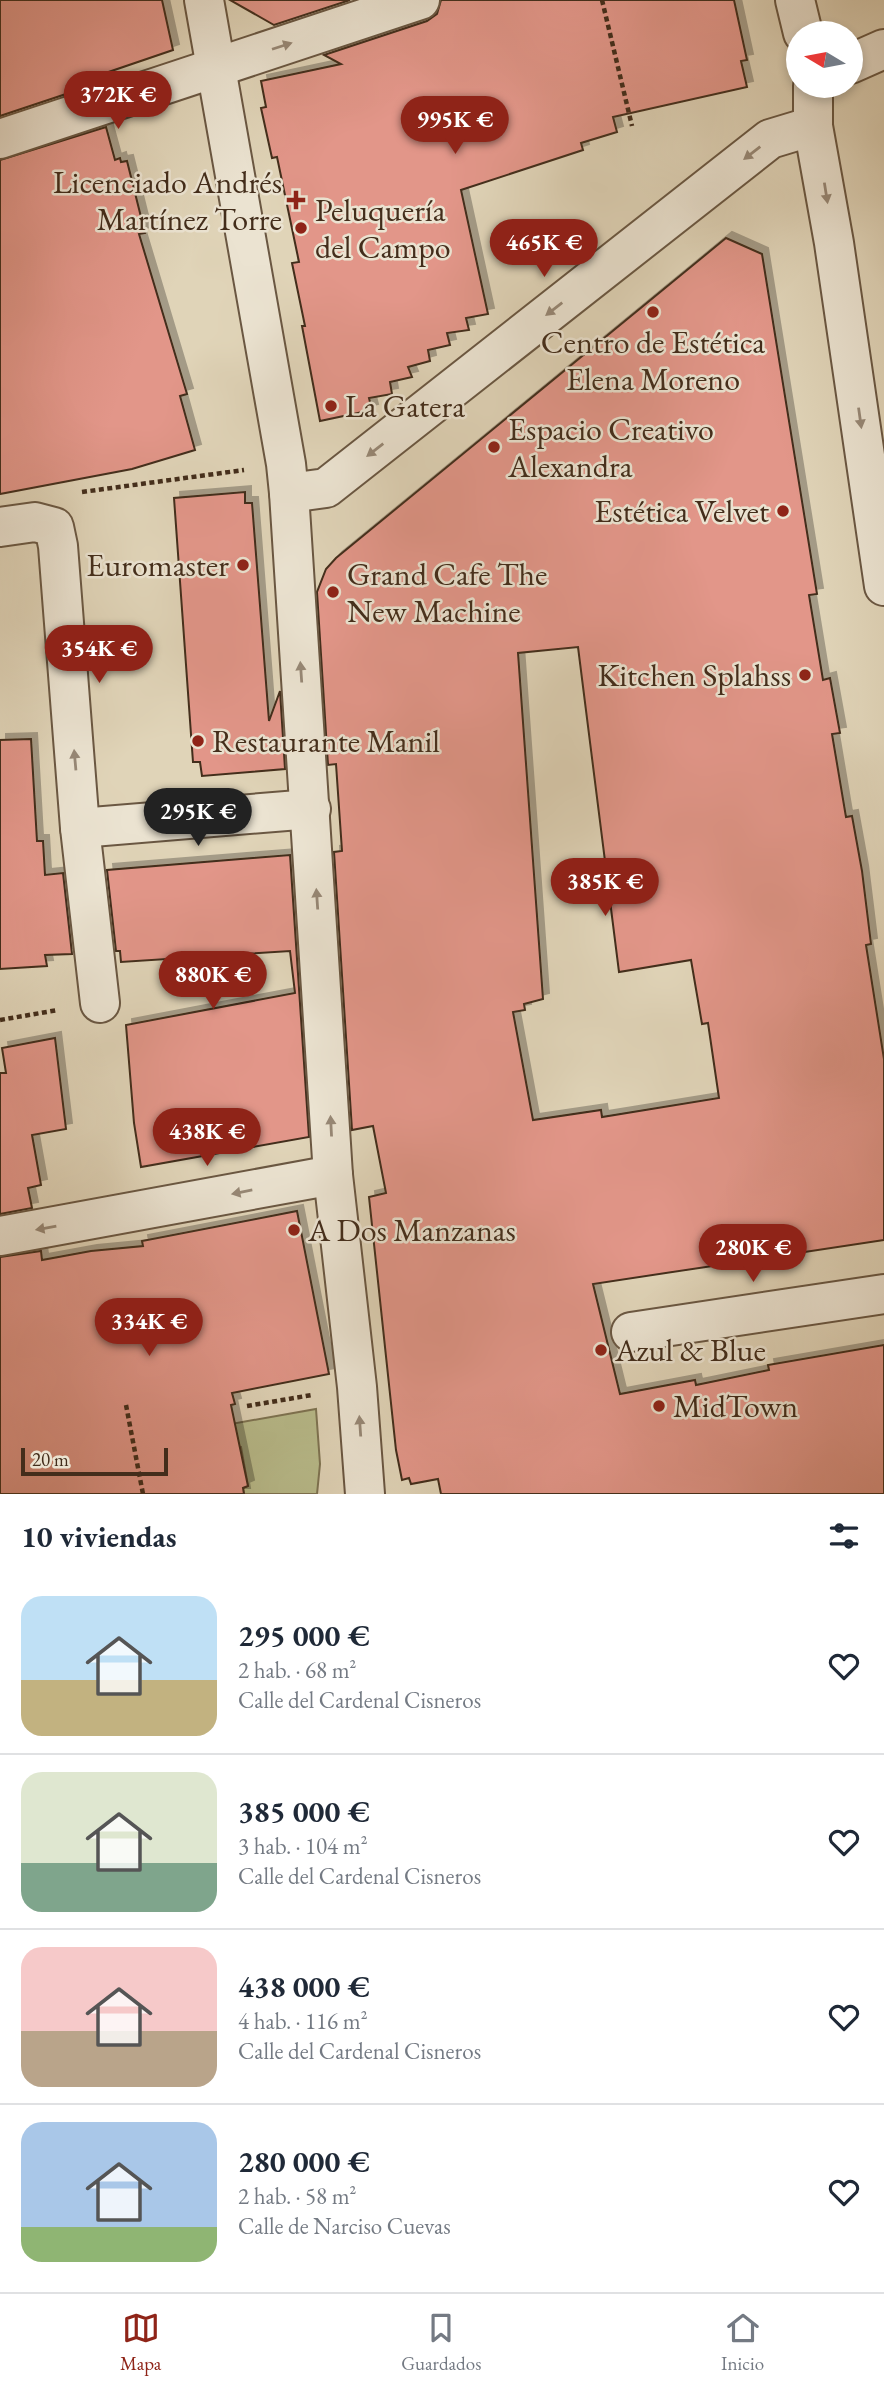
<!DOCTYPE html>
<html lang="es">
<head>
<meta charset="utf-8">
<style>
  :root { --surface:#fff; --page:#f2f2f3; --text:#1f2937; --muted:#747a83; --line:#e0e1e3; --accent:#8f2418 }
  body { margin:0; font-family:"EB Garamond",serif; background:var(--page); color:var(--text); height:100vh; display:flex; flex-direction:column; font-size:26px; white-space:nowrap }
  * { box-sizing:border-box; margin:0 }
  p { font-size:23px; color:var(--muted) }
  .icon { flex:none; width:38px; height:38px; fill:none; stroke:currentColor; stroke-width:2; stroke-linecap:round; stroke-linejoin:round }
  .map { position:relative; height:1494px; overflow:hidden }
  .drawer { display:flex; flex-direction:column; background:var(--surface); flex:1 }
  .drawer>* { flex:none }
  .needle { width:46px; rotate:280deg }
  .fabs { position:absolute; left:786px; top:21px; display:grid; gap:14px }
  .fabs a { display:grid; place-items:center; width:77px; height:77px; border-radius:50%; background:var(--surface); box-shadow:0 4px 10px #0003; font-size:35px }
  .scale { position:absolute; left:21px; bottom:18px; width:147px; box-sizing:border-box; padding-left:7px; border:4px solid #432d1b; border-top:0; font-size:19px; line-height:24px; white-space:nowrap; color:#432d1b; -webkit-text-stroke:5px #ebe3d1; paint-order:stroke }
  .price { position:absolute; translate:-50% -60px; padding:0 16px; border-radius:24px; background:var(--accent); color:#fff; font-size:23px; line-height:46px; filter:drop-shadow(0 2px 4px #0008) }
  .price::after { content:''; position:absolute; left:50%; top:42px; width:21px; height:16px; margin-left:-10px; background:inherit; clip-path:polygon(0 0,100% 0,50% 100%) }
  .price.on { background:#222; color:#fff }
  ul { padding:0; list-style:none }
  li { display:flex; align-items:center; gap:21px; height:175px; padding:0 21px }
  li+li { border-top:2px solid var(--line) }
  li span { display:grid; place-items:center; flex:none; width:196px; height:140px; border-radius:21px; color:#555 }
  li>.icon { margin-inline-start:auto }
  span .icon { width:84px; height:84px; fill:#fffc; stroke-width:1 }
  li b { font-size:30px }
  h2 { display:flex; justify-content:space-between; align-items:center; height:84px; padding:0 21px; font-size:30px }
  .tabs { display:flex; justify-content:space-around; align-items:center; height:98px; border-top:2px solid var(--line); background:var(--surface); font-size:19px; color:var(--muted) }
  .tabs a { display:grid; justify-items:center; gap:4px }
  .tabs .on { color:var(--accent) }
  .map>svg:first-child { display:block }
  .green { fill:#b8bb8b; stroke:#7e7453; stroke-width:2 }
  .building { fill:#e29689; stroke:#432d1b; stroke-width:2; fill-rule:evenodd; filter:url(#shadow) }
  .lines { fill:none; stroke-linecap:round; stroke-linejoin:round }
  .street-casing { stroke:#6a5742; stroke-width:42 }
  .path { stroke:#432d1b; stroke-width:4.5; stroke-dasharray:5 3.5; stroke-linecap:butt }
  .street { stroke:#ebe3d1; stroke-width:38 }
  .oneway { fill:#978876 }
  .poi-dot { fill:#8f2418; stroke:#ebe3d1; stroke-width:2.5 }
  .labels { text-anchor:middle; stroke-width:5; stroke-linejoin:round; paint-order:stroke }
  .poi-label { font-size:32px; fill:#432d1b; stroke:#ebe3d1; text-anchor:start }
</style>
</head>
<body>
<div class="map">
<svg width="884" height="1494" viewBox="0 0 884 1494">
  <defs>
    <filter id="shadow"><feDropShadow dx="6" dy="-6" stdDeviation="0" flood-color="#0004"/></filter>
  </defs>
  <rect width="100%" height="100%" fill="#e0d4b8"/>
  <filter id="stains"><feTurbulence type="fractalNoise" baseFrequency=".00286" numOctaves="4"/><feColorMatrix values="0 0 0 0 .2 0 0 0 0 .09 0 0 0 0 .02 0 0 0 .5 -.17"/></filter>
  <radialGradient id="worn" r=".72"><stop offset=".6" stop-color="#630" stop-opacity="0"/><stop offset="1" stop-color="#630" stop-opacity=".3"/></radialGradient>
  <!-- green -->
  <polygon class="green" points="316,1409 320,1464 317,1494 244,1494 243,1488 248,1486 241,1447 235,1447 231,1424"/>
  <!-- building -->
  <g class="building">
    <polygon points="0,0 162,0 173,50 91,78 93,85 0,116"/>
    <polygon points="230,0 350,0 274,25"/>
    <polygon points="441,0 734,0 747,60 741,61 747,87 613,117 617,132 581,143 583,150 461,190 488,314 466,318 469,330 447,333 450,345 428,350 430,361 408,367 412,377 390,382 392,394 369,398 372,410 320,421 302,326 305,326 292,263 299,262 277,157 272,158 261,108 266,107 261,81 341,64 324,55 427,21 437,14"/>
    <polygon points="106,127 115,160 120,158 121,162 127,161 145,233 139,234 187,394 180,396 195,450 132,469 0,494 0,160"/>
    <path d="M 726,238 L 762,254 L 817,594 L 809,595 L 823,680 L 830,678 L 840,733 L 832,734 L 846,817 L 852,816 L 862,871 L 871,944 L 866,945 L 884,1059 L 884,1240 L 593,1284 L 620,1394 L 695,1380 L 696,1385 L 769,1370 L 768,1365 L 884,1345 L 884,1494 L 441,1494 L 438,1479 L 411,1484 L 409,1478 L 402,1480 L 396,1450 L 369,1197 L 386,1193 L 373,1126 L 352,1130 L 334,852 L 342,851 L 336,764 L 328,765 L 317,592 L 326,569 L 336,558 ZM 578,647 L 619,972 L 691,960 L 702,1024 L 708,1023 L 719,1098 L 602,1117 L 601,1110 L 533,1120 L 513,1012 L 525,1010 L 524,1004 L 543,999 L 518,653 Z"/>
    <polygon points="245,492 245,503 252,503 269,721 280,691 285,769 202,776 200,762 193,762 174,498"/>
    <polygon points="31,739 37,841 43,841 45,875 63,873 72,954 45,955 47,966 0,969 0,740"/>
    <polygon points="290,855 309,1137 141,1167 134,1123 126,1025 295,993 290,951 121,962 120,951 116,951 107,870"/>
    <polygon points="55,1038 66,1129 32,1135 41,1185 28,1188 32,1208 0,1214 0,1073 6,1073 2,1048"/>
    <polygon points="297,1211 329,1374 232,1393 235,1404 231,1405 248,1486 243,1488 244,1494 0,1494 0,1257 41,1251 42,1260 91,1251 143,1246 142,1241"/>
  </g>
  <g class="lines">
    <defs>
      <g id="street">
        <polyline points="204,0 286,464 289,493 333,1175 357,1387 365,1494"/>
        <polyline points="795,0 803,33"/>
        <polyline points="850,64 884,49"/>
        <polyline points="813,86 813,126 834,243 884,586"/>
        <polyline points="0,139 420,0"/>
        <polyline points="289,493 326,488 770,139 813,126"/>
        <polyline points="0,527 35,522 54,527 58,546 80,828 100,1003"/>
        <polyline points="80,828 311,809"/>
        <polyline points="0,1236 333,1175"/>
        <polyline points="631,1332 884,1294"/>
      </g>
    </defs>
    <!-- street casing -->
    <use href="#street" class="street-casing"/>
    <!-- path -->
    <g class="path">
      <polyline points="602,0 632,126"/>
      <polyline points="82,492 244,470"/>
      <polyline points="0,1020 58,1010"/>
      <polyline points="126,1405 143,1494"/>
      <polyline points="247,1406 312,1395"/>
    </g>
    <!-- street -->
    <use href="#street" class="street"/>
  </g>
  <!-- one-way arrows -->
  <defs><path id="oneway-solid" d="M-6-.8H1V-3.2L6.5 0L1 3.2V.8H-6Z" transform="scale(1.75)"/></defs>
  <g class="oneway">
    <use href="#oneway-solid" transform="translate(282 46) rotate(-18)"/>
    <use href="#oneway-solid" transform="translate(752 153) rotate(142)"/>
    <use href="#oneway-solid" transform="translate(826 193) rotate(81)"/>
    <use href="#oneway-solid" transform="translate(554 309) rotate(142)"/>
    <use href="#oneway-solid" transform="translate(860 418) rotate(82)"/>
    <use href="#oneway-solid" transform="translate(375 450) rotate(142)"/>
    <use href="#oneway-solid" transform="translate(301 672) rotate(-94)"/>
    <use href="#oneway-solid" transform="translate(75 760) rotate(-95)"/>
    <use href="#oneway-solid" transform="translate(317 899) rotate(-94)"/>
    <use href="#oneway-solid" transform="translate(331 1126) rotate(-93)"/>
    <use href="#oneway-solid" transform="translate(242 1192) rotate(169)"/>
    <use href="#oneway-solid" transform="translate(46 1228) rotate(170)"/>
    <use href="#oneway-solid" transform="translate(360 1426) rotate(-94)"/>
  </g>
  <!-- markers -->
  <g class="poi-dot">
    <path d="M292.5 189.5h7v7h7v7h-7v7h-7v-7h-7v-7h7z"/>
    <circle cx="301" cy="228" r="7"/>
    <circle cx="653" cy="312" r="7"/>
    <circle cx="331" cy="406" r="7"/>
    <circle cx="494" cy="447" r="7"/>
    <circle cx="783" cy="511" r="7"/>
    <circle cx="243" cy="565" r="7"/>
    <circle cx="333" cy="592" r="7"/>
    <circle cx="805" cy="675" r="7"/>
    <circle cx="198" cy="741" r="7"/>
    <circle cx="294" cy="1230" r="7"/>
    <circle cx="601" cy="1350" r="7"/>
    <circle cx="659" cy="1406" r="7"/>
  </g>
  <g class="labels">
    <!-- poi labels -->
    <g class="poi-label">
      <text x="282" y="193" text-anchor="end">Licenciado Andrés<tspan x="282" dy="37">Martínez Torre</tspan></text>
      <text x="315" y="221">Peluquería<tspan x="315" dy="37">del Campo</tspan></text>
      <text x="653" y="353" text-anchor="middle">Centro de Estética<tspan x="653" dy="37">Elena Moreno</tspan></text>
      <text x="345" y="417">La Gatera</text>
      <text x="508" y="440">Espacio Creativo<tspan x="508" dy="37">Alexandra</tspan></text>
      <text x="769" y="522" text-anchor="end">Estética Velvet</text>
      <text x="229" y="576" text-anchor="end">Euromaster</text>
      <text x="347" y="585">Grand Cafe The<tspan x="347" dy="37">New Machine</tspan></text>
      <text x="791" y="686" text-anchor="end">Kitchen Splahss</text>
      <text x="212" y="752">Restaurante Manil</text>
      <text x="308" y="1241">A Dos Manzanas</text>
      <text x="615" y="1361">Azul &amp; Blue</text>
      <text x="673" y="1417">MidTown</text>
    </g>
  </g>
  <rect width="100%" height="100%" filter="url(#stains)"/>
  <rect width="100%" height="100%" fill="url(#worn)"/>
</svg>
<div class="fabs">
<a><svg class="needle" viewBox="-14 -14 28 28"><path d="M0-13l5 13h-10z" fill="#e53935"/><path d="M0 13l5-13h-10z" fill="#747a83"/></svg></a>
</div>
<div class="scale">20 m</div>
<b class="price" style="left:118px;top:131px">372K €</b>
<b class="price" style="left:455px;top:156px">995K €</b>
<b class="price" style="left:544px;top:279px">465K €</b>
<b class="price" style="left:99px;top:685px">354K €</b>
<b class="price on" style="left:198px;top:848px">295K €</b>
<b class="price" style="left:605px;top:918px">385K €</b>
<b class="price" style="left:213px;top:1011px">880K €</b>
<b class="price" style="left:207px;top:1168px">438K €</b>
<b class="price" style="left:753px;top:1284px">280K €</b>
<b class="price" style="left:149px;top:1358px">334K €</b>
</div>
<section class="drawer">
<h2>10 viviendas<svg class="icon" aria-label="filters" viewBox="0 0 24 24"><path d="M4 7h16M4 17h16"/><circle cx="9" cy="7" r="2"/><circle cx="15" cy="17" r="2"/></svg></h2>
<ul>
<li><span style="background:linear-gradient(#bfe0f5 60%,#c2b280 0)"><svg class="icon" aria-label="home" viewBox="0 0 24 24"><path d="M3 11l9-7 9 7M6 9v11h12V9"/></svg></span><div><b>295 000 €</b><p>2 hab. · 68 m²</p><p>Calle del Cardenal Cisneros</p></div><svg class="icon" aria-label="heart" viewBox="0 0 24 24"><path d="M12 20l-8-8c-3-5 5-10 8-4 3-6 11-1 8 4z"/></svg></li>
<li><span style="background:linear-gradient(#dfe7d0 65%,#7fa58c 0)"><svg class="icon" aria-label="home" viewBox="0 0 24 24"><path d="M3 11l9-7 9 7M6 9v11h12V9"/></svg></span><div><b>385 000 €</b><p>3 hab. · 104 m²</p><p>Calle del Cardenal Cisneros</p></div><svg class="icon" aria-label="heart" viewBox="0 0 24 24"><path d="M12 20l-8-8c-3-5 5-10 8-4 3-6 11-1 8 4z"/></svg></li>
<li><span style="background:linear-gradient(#f6c9c9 60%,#b9a48a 0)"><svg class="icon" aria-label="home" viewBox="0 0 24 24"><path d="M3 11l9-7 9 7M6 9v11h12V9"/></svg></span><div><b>438 000 €</b><p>4 hab. · 116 m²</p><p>Calle del Cardenal Cisneros</p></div><svg class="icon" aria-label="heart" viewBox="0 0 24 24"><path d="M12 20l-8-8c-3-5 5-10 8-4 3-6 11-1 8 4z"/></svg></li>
<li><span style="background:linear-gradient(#a9c7e8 75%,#8fb573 0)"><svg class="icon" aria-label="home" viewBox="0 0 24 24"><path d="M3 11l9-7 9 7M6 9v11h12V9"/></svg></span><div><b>280 000 €</b><p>2 hab. · 58 m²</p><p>Calle de Narciso Cuevas</p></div><svg class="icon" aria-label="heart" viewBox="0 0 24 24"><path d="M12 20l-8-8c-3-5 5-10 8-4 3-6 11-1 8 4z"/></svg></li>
</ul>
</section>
<nav class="tabs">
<a class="on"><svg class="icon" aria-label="map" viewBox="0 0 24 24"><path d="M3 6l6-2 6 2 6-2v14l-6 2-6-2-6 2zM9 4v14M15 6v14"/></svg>Mapa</a>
<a><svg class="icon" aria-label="saved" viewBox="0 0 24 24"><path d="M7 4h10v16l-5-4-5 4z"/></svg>Guardados</a>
<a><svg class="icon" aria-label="home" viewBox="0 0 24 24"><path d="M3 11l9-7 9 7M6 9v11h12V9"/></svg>Inicio</a>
</nav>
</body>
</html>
